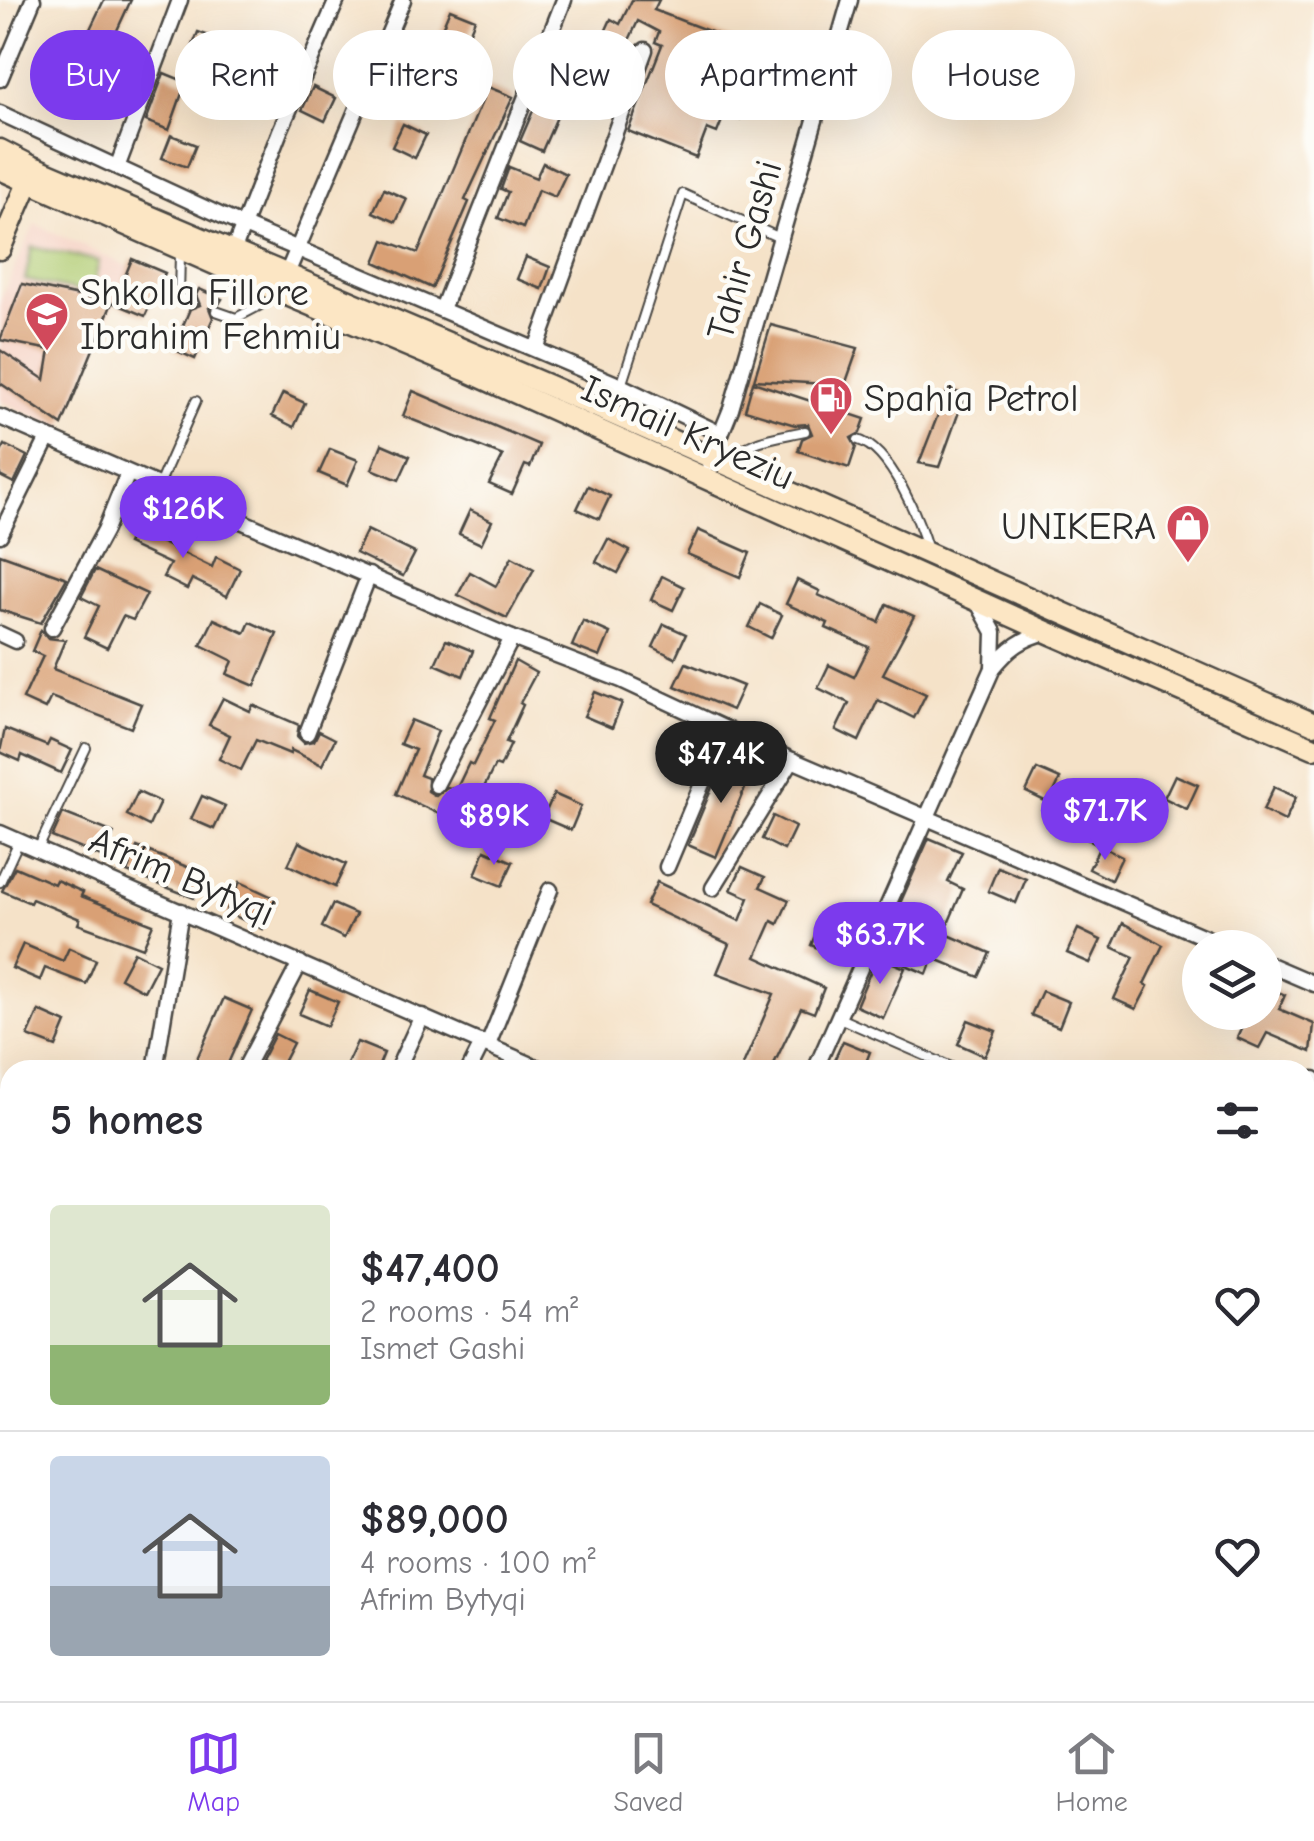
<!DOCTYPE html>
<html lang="en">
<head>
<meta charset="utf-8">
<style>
  :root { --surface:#fff; --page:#f2f2f3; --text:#2b2b33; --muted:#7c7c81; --line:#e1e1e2; --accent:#7c3aed }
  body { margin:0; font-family:"Comic Neue",sans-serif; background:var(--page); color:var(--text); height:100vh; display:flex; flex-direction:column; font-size:38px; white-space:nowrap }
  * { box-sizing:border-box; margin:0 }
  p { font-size:32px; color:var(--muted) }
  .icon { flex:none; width:55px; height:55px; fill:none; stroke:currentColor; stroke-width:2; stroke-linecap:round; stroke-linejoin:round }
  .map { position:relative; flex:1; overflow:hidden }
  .sheet { position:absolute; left:0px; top:1060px; width:1315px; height:642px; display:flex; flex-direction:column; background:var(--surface); border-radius:30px 30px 0 0; box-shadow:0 10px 40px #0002 }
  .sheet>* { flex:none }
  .banner { position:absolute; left:30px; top:30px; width:1255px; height:90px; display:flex; gap:20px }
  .fabs { position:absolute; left:1182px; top:930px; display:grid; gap:20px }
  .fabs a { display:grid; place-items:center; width:100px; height:100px; border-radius:50%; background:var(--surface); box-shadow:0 10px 40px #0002; font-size:50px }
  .price { position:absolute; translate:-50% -85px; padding:0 22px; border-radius:35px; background:var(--accent); color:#fff; font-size:32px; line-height:65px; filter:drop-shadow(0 2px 5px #0008) }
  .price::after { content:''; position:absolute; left:50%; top:60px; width:30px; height:22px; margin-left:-15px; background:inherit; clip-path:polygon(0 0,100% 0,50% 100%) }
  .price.on { background:#222; color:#fff }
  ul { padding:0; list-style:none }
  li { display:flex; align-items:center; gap:30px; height:250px; padding:0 50px }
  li+li { border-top:2px solid var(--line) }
  li span { display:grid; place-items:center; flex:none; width:280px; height:200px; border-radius:10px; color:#555 }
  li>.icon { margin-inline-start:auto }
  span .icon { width:120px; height:120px; fill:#fffc; stroke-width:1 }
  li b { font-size:42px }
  h2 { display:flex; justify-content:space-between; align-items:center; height:120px; padding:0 50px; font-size:42px }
  .chip { padding:0 35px; border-radius:45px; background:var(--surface); box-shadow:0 10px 40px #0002; font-size:35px; line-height:90px }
  .chip.on { background:var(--accent); color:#fff }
  .tabs { display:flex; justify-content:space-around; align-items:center; height:140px; border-top:2px solid var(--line); background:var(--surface); font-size:28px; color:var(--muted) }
  .tabs a { display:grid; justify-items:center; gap:5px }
  .tabs .on { color:var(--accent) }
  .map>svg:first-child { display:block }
  .built { fill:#f6d2c4 }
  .green { fill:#b1cc73; stroke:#6e7c4f; stroke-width:2.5 }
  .building { fill:#d9a075 }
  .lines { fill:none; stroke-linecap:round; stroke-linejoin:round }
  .lane-casing { stroke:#494643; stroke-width:12 }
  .street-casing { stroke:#494643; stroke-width:19 }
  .secondary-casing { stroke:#494643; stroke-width:25 }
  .lane { stroke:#fff; stroke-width:8 }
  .street { stroke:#fff; stroke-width:14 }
  .secondary { stroke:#fce6c4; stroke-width:20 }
  .labels { text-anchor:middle; stroke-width:9; stroke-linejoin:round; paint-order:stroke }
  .street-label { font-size:38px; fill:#2b2b2b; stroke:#fdfcf7 }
  .poi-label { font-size:38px; fill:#2b2b2b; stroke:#fdfcf7; text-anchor:start }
</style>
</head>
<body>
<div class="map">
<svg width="1314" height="1701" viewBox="0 0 1314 1701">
  <rect width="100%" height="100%" fill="#fdfcf7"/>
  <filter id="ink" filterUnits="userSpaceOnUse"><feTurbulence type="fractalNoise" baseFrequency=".01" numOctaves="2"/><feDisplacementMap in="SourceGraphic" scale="20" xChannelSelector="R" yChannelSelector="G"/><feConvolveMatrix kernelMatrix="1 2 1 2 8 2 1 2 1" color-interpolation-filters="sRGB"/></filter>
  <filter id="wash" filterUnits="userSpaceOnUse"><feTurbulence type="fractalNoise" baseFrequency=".0048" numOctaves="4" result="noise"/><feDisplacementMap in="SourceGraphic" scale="40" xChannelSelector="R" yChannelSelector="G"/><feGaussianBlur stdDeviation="2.25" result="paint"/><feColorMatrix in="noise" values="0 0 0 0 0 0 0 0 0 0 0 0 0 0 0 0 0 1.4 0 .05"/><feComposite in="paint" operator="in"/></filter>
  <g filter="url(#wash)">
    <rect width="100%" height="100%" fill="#f5e2c8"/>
    <!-- built -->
    <polygon class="built" points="35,224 129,267 62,429 0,401 0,300"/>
    <!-- green -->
    <polygon class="green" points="32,247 99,261 92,294 25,280"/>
    <g id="blocks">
      <!-- building -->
      <g class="building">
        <polygon points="104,0 131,0 113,39 90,29"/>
        <polygon points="632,0 659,0 654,10 766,53 740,119 725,113 717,133 707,129 696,158 628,131 662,45 655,42 659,32 638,21 623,53 600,43 611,19 620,24"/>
        <polygon points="450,9 475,19 440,103 415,93"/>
        <polygon points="198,32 223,41 214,63 190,53"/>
        <polygon points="164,73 186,82 169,130 146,121"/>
        <polygon points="545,83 567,94 542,151 520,141"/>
        <polygon points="313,87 336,98 325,121 302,110"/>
        <polygon points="488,87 513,97 465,200 469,202 432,288 375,262 384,240 418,253"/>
        <polygon points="403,124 426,135 415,158 392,147"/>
        <polygon points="171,135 196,145 187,167 162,158"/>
        <polygon points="543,163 566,174 555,197 538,190 523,228 498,218 508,192 501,189 509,167 536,178"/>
        <polygon points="384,189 407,199 396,222 373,212"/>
        <polygon points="526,257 550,267 542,289 517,279"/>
        <polygon points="132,259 165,273 145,316 114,303"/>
        <polygon points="22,284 112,303 62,425 0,383 0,350 45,380 50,350 0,340"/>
        <polygon points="199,289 222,299 219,304 209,308 213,318 195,359 173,349 190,309 200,305 196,295"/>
        <polygon points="771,325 858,348 845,385 754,380"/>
        <polygon points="753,382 865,419 860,433 851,438 856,447 849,468 798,451 802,439 812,434 808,424 795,425 745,410"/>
        <polygon points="948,389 965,395 939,467 919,463"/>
        <polygon points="413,391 539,445 530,467 525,465 512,494 489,484 503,456 403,416"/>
        <polygon points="283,393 305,403 294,427 272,416"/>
        <polygon points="382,444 410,456 399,480 372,469"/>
        <polygon points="5,445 27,456 14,483 0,476 0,454"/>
        <polygon points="330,449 358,460 347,485 319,473"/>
        <polygon points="588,486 610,496 599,519 577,509"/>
        <polygon points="470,510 492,521 481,544 459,534"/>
        <polygon points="141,517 165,528 158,541 212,567 216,557 240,569 227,596 192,579 187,589 163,577 170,564 127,544"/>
        <polygon points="367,530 415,553 403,576 356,553"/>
        <polygon points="698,530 750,553 740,577 687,554"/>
        <polygon points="608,539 630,551 618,573 596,562"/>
        <polygon points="0,554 67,578 41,623 0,610"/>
        <polygon points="512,557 534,569 507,618 458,595 470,572 496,586"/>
        <polygon points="95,570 147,594 133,620 123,616 107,648 84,637 99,606 81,597"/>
        <polygon points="662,576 684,587 673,610 651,600"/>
        <polygon points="797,580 820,591 818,595 879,622 887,604 914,616 883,674 926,694 914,718 878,700 859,741 836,730 849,703 818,688 829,665 854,677 869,647 826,628 828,623 786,604"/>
        <polygon points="760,604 782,615 771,638 749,627"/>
        <polygon points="214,619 245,633 250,622 277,634 255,686 227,674 233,661 201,645"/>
        <polygon points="583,621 610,633 600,657 572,646"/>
        <polygon points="664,624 686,634 675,658 653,647"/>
        <polygon points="41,630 48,638 65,640 53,669 141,704 131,728 51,697 45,709 23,699 43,656 32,651"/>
        <polygon points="446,640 473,651 463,676 435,664"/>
        <polygon points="515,661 536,673 520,703 523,705 506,742 511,744 500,767 495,765 465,826 396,794 415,750 400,744 411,720 438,731 420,775 428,778 428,791 436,796 447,787 456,790 469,763 473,765 495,720 490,718"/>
        <polygon points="686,663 743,686 732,710 675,686"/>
        <polygon points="595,692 622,703 612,728 584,716"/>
        <polygon points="223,698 250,711 253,705 299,725 297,736 304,743 314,741 319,731 335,739 322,765 291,750 290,754 256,740 241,770 219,759 230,735 209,725"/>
        <polygon points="5,729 47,746 50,740 72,750 61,773 22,755 20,761 0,752"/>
        <polygon points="726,754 754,766 716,857 688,845"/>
        <polygon points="1037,769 1060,779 1049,803 1026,792"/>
        <polygon points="1175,775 1198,785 1187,809 1164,798"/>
        <polygon points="1274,787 1296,797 1285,821 1263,810"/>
        <polygon points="138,792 160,802 149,826 127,815"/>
        <polygon points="554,794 581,806 571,830 543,818"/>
        <polygon points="202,796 225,806 214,829 191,819"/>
        <polygon points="63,813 114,833 104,858 52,837"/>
        <polygon points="1093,813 1115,823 1104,847 1082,836"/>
        <polygon points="773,816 795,827 784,850 762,839"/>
        <polygon points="929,838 962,852 948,882 963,889 944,933 990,953 979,977 933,958 927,974 899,962 919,916 898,908"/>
        <polygon points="299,842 346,864 335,887 288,865"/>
        <polygon points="1100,846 1122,857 1111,880 1089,869"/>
        <polygon points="137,847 205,874 194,898 127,872"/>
        <polygon points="485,850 513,862 502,886 475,875"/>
        <polygon points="15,867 54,884 56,880 83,892 81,896 153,924 143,948 78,924 80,919 32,899 30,903 2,891"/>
        <polygon points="742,867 765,877 760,887 789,900 778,924 772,921 756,957 824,988 814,1013 801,1008 771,1070 741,1070 774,994 717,973 729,944 646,905 657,882 740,921 749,898 731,890"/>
        <polygon points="998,867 1026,879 1016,903 988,891"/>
        <polygon points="240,882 277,899 263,929 226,912"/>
        <polygon points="333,904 356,914 344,938 322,927"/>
        <polygon points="821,921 849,933 838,957 811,945"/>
        <polygon points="1123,923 1163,945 1144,984 1148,986 1136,1009 1114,999 1134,957 1112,947"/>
        <polygon points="1078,929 1101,940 1090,963 1067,953"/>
        <polygon points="23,944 63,961 69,948 96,960 86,984 45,968 40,980 12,968"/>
        <polygon points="134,952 158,964 144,991 120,978"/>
        <polygon points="877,956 905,968 883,1018 856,1006"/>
        <polygon points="1265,986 1285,995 1279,1009 1314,1024 1311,1052 1267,1033 1259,1048 1237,1038 1249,1012 1265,1012"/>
        <polygon points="310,990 338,1002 327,1026 299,1014"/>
        <polygon points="1042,991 1069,1002 1059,1027 1031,1015"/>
        <polygon points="224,998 252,1010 225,1070 212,1070 195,1063"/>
        <polygon points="39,1011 66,1023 56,1047 28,1036"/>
        <polygon points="968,1020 996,1031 985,1056 958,1044"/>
        <polygon points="275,1034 293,1043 279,1070 261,1061"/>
        <polygon points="843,1041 870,1052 863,1070 843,1070 832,1065"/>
        <polygon points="357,1042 384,1053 377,1070 356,1070 346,1066"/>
      </g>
    </g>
  </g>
  <g filter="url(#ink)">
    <use href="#blocks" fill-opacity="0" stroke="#494643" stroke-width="2.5"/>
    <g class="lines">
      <defs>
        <g id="lane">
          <polyline points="180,253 179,297 193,302"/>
          <polyline points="216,311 236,318 280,295"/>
          <polyline points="621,386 683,194 782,239"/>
          <path d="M 858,440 C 891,449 919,520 928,550"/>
          <path d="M 729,464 C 743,439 779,437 805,431"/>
          <polyline points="158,487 196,401"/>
          <polyline points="38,849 86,748"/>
          <polyline points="0,882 19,841"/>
          <polyline points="837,1017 958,1070"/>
          <polyline points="624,1701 627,1692"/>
        </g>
        <g id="street">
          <polyline points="0,79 33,0"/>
          <polyline points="0,113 244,226 621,386 721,434"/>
          <polyline points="118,165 180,0"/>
          <polyline points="233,252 280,131 337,0"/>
          <polyline points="286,276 403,0"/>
          <polyline points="442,309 564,0"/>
          <polyline points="536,349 645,50"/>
          <polyline points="0,417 512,638 621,680 792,760 1230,948"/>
          <polyline points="709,463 731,409 850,0"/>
          <polyline points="0,535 48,438"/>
          <polyline points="978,603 994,632 993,667"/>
          <polyline points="52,628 105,530 128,473"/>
          <polyline points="0,634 15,641"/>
          <polyline points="307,733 369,575"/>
          <polyline points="436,785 512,638"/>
          <polyline points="0,833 543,1070"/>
          <polyline points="667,867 725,729"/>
          <polyline points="713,888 792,760"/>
          <polyline points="1265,963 1314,984"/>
          <polyline points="488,1045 550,890"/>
          <polyline points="155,1070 181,911"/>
          <polyline points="244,1070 300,963"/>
          <polyline points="397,1070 422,1016"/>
          <polyline points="469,1070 483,1042"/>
          <path d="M 815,1070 L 993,668 C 1009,648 1023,638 1047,632"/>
          <polyline points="1305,1100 1314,1079"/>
          <polyline points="0,1195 3,1197"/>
          <polyline points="0,1346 10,1350"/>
          <polyline points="1305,1406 1314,1410"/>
          <polyline points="0,1565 10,1569"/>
          <polyline points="159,1692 160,1701"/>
        </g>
        <g id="secondary">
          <polyline points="0,150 31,166"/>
          <polyline points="36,168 549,386 1314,724"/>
          <polyline points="0,169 22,179"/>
          <polyline points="32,183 242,276 465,370 1047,632 1314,748"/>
          <polyline points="0,249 28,183"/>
        </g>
      </defs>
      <!-- lane casing -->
      <use href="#lane" class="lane-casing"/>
      <!-- street casing -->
      <use href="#street" class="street-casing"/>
      <!-- secondary casing -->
      <use href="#secondary" class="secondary-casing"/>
      <!-- lane -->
      <use href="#lane" class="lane"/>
      <!-- street -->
      <use href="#street" class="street"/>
      <!-- secondary -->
      <use href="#secondary" class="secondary"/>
    </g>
  </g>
  <!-- icons -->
  <defs>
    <symbol id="school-pin" viewBox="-11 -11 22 30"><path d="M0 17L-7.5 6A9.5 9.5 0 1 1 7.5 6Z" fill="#d1495b" stroke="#fdfcf7"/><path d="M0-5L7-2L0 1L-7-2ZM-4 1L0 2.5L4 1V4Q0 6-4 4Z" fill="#fff"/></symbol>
    <symbol id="fuel-pin" viewBox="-11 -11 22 30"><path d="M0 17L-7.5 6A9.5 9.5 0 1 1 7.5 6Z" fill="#d1495b" stroke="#fdfcf7"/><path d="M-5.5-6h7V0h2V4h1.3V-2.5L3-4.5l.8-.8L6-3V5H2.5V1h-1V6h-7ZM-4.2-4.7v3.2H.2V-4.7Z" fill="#fff"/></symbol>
    <symbol id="shop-pin" viewBox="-11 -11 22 30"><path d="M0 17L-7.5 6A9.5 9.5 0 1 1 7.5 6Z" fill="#d1495b" stroke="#fdfcf7"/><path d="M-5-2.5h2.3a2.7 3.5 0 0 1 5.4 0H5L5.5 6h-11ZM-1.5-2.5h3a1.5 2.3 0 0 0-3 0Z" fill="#fff"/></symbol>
  </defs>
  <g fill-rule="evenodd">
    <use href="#school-pin" x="22" y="289" width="50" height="68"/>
    <use href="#fuel-pin" x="806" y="373" width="50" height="68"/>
    <use href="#shop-pin" x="1163" y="501" width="50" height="68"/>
  </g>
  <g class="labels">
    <!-- street labels -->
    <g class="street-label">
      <text transform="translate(744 250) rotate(-74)" y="13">Tahir Gashi</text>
      <text transform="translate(688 432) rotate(24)" y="13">Ismail Kryeziu</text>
      <text transform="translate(182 876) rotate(23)" y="13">Afrim Bytyqi</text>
    </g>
    <!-- poi labels -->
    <g class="poi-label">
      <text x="80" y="305">Shkolla Fillore<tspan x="80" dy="44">Ibrahim Fehmiu</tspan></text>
      <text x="864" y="411">Spahia Petrol</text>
      <text x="1156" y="539" text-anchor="end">UNIKERA</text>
    </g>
  </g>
</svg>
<div class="fabs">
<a><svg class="icon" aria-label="layers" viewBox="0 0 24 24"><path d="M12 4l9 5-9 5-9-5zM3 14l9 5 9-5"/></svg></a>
</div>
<b class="price" style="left:183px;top:561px">$126K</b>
<b class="price on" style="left:721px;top:806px">$47.4K</b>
<b class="price" style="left:1105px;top:863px">$71.7K</b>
<b class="price" style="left:494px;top:868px">$89K</b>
<b class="price" style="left:880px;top:987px">$63.7K</b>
<div class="banner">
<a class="chip on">Buy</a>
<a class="chip">Rent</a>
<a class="chip">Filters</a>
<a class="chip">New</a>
<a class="chip">Apartment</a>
<a class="chip">House</a>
</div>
<section class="sheet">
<h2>5 homes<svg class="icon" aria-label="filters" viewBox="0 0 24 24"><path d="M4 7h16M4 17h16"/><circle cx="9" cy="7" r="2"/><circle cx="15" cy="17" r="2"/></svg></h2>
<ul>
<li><span style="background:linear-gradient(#dfe7d0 70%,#8fb573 0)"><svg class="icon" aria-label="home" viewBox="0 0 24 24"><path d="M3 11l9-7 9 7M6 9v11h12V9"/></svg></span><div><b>$47,400</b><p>2 rooms · 54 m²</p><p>Ismet Gashi</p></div><svg class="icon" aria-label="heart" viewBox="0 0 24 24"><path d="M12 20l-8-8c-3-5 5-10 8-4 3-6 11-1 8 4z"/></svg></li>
<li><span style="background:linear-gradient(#c9d6e8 65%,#9aa5b1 0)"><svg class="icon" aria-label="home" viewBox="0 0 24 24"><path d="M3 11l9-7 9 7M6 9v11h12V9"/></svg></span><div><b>$89,000</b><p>4 rooms · 100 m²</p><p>Afrim Bytyqi</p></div><svg class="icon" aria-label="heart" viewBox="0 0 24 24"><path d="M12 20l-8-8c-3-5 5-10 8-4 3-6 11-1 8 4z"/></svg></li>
</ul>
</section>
</div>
<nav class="tabs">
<a class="on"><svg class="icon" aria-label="map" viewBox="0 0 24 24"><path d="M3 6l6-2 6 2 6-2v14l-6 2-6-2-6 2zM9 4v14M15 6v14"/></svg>Map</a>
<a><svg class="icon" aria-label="saved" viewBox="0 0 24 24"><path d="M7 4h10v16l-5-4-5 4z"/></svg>Saved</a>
<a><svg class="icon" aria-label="home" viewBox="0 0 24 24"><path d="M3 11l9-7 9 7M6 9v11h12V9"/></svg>Home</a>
</nav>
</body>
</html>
